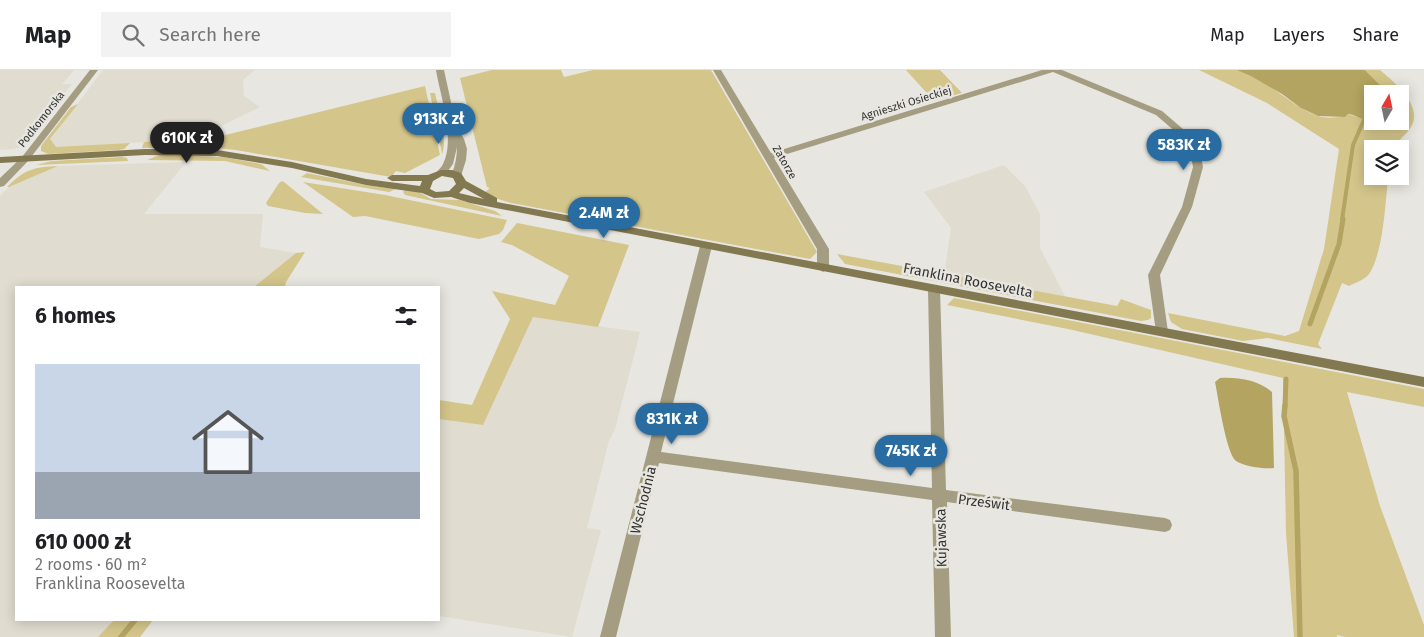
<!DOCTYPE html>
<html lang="en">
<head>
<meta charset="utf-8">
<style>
  :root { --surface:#fff; --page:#f2f2f2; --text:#202124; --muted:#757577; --line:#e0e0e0; --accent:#286ca1 }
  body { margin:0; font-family:"Fira Sans",sans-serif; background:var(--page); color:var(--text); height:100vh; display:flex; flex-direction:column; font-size:19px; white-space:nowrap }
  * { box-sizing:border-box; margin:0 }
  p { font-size:16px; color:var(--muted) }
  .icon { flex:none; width:28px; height:28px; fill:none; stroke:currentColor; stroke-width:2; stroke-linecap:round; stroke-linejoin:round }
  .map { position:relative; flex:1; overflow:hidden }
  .details { position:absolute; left:15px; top:216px; width:425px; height:335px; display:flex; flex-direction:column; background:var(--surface); border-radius:0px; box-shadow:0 2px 12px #0003 }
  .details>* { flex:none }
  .needle { width:32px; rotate:9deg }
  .tools { position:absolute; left:1364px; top:15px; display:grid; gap:10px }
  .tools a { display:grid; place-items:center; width:45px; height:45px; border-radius:0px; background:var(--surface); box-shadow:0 2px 12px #0003; font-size:25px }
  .price { position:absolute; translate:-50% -42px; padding:0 11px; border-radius:18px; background:var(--accent); color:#fff; font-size:16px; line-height:32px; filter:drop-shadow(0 1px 2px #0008) }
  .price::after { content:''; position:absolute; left:50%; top:30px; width:15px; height:11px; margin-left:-8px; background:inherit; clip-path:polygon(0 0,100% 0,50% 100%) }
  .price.on { background:#222; color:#fff }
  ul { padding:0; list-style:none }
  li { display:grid; align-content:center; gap:10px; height:265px; padding:0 20px }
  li+li { border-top:1px solid var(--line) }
  li span { display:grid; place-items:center; height:155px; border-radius:0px; color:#555 }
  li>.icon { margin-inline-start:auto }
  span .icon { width:90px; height:90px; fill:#fffc; stroke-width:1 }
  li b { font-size:21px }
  h2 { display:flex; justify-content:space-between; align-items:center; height:60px; padding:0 20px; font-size:21px }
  header { display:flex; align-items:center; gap:30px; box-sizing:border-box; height:70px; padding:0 25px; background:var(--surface); border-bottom:1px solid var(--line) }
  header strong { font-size:24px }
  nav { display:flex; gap:28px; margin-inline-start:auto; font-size:18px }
  .search { width:350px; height:45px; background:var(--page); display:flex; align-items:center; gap:12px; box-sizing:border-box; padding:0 18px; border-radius:0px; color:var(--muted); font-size:19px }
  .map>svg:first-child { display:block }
  .built { fill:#e0dccf }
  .green { fill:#d4c58b }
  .water { fill:#b4a462 }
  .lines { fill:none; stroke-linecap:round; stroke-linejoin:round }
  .stream-far2 { stroke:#b4a462; stroke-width:4 }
  .stream-far1 { stroke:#b4a462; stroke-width:5 }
  .stream { stroke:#b4a462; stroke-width:5.5 }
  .street { fill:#a49d81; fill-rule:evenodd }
  .secondary { fill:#837950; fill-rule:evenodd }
  .labels { text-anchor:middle; stroke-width:5; stroke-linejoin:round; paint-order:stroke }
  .far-street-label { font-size:11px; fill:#343331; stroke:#e8e6e0 }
  .street-label { font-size:14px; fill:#343331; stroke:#e8e6e0 }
</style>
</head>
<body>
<header>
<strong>Map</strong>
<div class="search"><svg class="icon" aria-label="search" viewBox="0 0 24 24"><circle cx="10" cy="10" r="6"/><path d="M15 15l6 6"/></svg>Search here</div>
<nav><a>Map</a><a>Layers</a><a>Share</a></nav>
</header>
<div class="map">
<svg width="1424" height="567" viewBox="0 0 1424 567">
  <rect width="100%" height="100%" fill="#e8e6e0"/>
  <!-- built -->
  <g class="built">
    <polygon points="0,0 74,0 62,14 72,14 23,76 14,79 0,80"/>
    <polygon points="103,0 255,0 243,10 244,26 260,37 211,61 206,68 56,78 50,70"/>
    <polygon points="186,92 144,144 263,144 260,177 296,183 254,217 16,218 16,550 114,550 98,567 0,567 0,126 9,117 58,96"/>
    <polygon points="1004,95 1025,116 1040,144 1040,178 1066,228 944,205 951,158 924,122"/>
    <polygon points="533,247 640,262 615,359 609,371 587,458 601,460 572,567 439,546 439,349 483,355"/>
  </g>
  <!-- green -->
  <g class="green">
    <polygon points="492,0 561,0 564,7 593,0 711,0 817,182 810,189 511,133 483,124 490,118 487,117 460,8"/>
    <polygon points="906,0 940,0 962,23 934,31"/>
    <path d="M 1199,0 C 1211,0 1226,0 1238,0 C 1268,8 1289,36 1318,46 C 1326,49 1336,47 1345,47 L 1347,44 L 1372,51 L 1400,51 L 1400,24 L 1389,24 L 1365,0 L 1380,0 C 1394,12 1424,36 1411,57 C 1406,66 1398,68 1395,79 L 1372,79 L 1372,106 L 1388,106 C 1386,131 1383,184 1369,204 C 1366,209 1355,213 1349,216 L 1342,213 L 1318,274 L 1322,279 L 1268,268 L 1243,271 L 1182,259 L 1171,252 L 1168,243 L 1285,266 L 1299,261 L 1324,179 L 1339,79 L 1267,33 Z"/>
    <polygon points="425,16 440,85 405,103 396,101 391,107 236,80 208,77 142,78 144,72 217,67"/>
    <path d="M 430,23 L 435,23 C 438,37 448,73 442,84 Z"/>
    <polygon points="78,34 50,69 56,77 130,73 124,79 119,80 48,84 41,81 41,76 71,37"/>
    <polygon points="159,85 223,87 261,94 270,101 225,91 147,90"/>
    <polygon points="122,87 127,88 128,91 36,95 52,91"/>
    <path d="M 58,96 L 9,117 L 7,117 C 25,99 34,97 58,96 Z"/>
    <polygon points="307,103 366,115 396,119 389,122 301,107"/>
    <polygon points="282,111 284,112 323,144 305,143 268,136 266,133 279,113"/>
    <polygon points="303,112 385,125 507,150 503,160 499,164 479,169 365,146 353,147"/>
    <polygon points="405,120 419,122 431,129 460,130 495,141 502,146 405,125 403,122"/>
    <polygon points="517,153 629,175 598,257 533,247 483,355 439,349 439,330 472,335 510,249 492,221 555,235 569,206 512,175 501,172"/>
    <polygon points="305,182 286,212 285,217 254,217 296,183"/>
    <polygon points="837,184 1117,236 1121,229 1151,240 1151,248 1148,250 1141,251 845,194"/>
    <polygon points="954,228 1424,319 1424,337 1347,322 1380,436 1424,555 1424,567 1345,567 1337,565 1337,567 1294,567 1286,463 1283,308 1068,259 947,235"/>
    <polygon points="114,550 153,550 140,567 98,567"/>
  </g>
  <!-- water -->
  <g class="water">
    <path d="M 1237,0 L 1365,0 L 1389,24 L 1372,24 L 1372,51 C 1363,51 1357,45 1348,44 L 1345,47 L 1318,46 L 1301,38 L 1282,24 L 1251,6 Z"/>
    <path d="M 1220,308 C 1238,307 1258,310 1272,322 L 1274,398 C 1263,399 1246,397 1236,391 C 1226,383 1218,326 1215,312 Z"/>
  </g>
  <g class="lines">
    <!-- stream-far2 -->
    <polyline class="stream-far2" points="1342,150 1353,75 1364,50"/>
    <!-- stream-far1 -->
    <g class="stream-far1">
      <polyline points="1310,254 1339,174 1343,149"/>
      <polyline points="1285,336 1286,309"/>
    </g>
    <!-- stream -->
    <g class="stream">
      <polyline points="1285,335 1284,346 1296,401 1300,567"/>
      <polyline points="121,567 135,550"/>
    </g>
    <!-- street -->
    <g class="street">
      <polygon points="90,0 98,0 28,91 4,116 0,117 0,108 22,87"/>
      <path d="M 436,0 L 444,0 L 456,55 L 464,69 L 467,79 L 466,90 L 461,106 L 457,107 L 452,104 C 455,95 457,87 457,77 L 453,94 L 445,105 L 437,105 L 436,103 C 438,100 442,97 443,94 C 456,70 440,25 436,0 Z"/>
      <polygon points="713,0 721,0 771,83 1042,0 1062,0 1162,41 1190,65 1199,77 1203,97 1192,137 1160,205 1168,262 1166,265 1162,266 1156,262 1148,205 1182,137 1193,97 1189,77 1184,69 1156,45 1053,2 774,88 829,179 829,198 823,202 817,198 817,179"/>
      <polygon points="706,172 712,176 661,382 932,418 928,219 934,215 940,219 946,420 1165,448 1170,450 1172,455 1170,460 1165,462 947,432 951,567 935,567 932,430 659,393 616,567 600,567 700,176"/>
    </g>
    <!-- secondary -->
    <path class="secondary" d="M 145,79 L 217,80 L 292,92 L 366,109 L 420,116 L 422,111 L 392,111 L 387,108 L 392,105 L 428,105 L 441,100 L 452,100 L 461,103 L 466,111 L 497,128 L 497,132 L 1424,307 L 1424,317 L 470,133 L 451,127 L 434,128 L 422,123 L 366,115 L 292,98 L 217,86 L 145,85 L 0,93 L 0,87 ZM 442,106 L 453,108 L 456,114 L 449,121 L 436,122 L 430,119 L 433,111 ZM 464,118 L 484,129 L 459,123 Z"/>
  </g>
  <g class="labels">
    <!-- far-street labels -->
    <g class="far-street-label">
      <text transform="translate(906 33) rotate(-17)" y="4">Agnieszki Osieckiej</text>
      <text transform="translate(41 49) rotate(-52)" y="4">Podkomorska</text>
      <text transform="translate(785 92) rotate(60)" y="4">Zatorze</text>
    </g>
    <!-- street labels -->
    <g class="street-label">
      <text transform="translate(968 210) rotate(11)" y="5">Franklina Roosevelta</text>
      <text transform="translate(643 430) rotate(-76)" y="5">Wschodnia</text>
      <text transform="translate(984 432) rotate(7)" y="5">Prześwit</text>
      <text transform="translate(941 468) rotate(-91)" y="5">Kujawska</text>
    </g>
  </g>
</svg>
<div class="tools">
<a><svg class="needle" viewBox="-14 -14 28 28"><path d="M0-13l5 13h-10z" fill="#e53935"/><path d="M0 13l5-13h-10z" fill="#757577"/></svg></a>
<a><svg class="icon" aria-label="layers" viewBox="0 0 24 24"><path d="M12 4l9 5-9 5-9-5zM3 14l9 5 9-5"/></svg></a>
</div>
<b class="price" style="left:439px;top:75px">913K zł</b>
<b class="price on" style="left:187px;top:94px">610K zł</b>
<b class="price" style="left:1184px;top:101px">583K zł</b>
<b class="price" style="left:604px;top:169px">2.4M zł</b>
<b class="price" style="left:672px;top:375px">831K zł</b>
<b class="price" style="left:911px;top:407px">745K zł</b>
<section class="details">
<h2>6 homes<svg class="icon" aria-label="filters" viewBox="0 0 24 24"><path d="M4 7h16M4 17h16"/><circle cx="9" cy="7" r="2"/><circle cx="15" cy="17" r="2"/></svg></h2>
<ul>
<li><span style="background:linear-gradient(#c9d6e8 70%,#9aa5b1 0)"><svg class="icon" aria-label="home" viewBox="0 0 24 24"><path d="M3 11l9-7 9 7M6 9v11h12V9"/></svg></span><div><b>610 000 zł</b><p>2 rooms · 60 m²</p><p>Franklina Roosevelta</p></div></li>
</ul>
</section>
</div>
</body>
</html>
